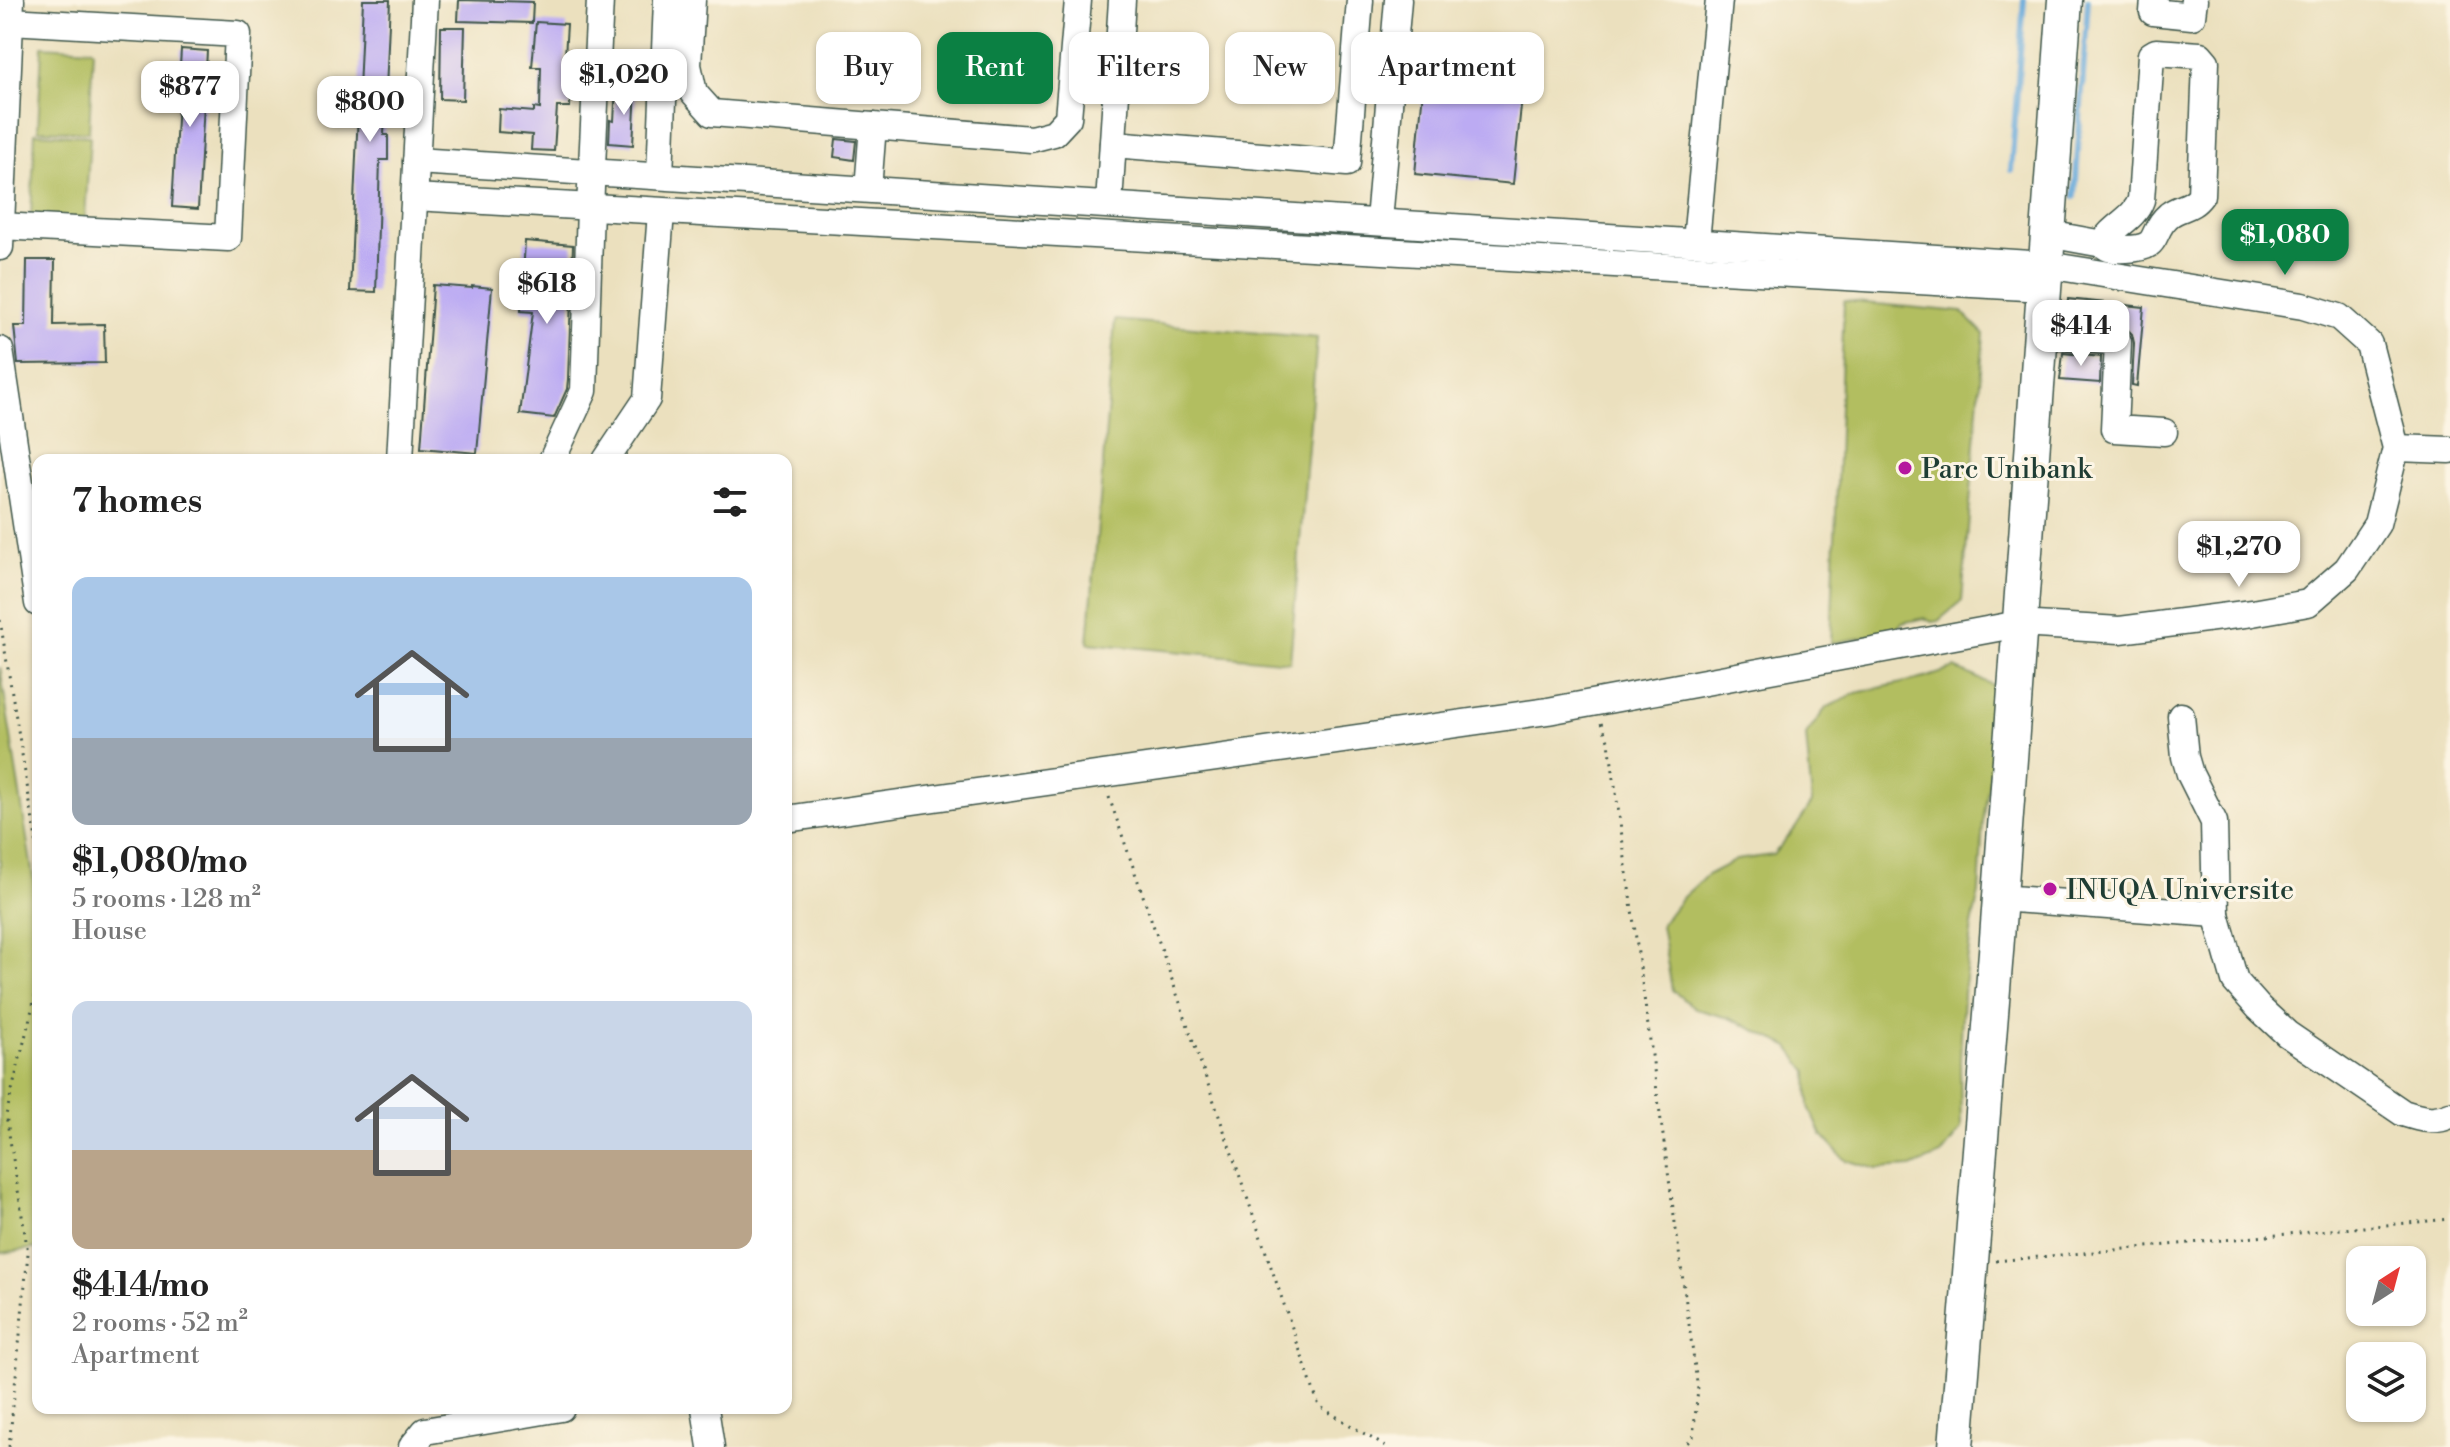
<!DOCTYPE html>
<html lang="en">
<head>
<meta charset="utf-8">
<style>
  :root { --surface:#fff; --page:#f6f6f6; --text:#222; --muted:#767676; --accent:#0b8043 }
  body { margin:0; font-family:"Libre Bodoni",serif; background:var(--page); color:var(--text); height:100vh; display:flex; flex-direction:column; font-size:30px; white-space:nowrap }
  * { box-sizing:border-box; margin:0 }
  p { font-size:26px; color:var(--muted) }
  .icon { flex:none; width:44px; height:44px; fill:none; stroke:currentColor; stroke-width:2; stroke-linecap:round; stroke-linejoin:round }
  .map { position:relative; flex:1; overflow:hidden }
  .sheet { position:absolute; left:32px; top:454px; width:760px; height:960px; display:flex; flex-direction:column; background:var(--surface); border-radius:16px; box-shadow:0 2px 6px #0004 }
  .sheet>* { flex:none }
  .guide { position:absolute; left:816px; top:32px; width:760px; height:72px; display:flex; gap:16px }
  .needle { width:52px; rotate:36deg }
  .tools { position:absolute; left:2346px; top:1246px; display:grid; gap:16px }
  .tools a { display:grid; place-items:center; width:80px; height:80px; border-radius:16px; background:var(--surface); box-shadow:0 2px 6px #0004; font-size:40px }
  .price { position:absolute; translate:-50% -68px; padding:0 18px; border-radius:16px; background:#fff; color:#222; font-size:26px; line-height:52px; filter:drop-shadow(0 2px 4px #0008) }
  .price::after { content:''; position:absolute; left:50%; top:48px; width:24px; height:18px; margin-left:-12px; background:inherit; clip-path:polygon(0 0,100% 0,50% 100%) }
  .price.on { background:var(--accent); color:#fff }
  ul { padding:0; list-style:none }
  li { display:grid; align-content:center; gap:16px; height:424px; padding:0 40px }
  li span { display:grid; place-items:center; height:248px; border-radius:16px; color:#555 }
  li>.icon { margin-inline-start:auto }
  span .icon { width:144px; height:144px; fill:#fffc; stroke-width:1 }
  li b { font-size:34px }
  h2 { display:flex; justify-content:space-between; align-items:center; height:96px; padding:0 40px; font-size:34px }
  .chip { padding:0 28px; border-radius:16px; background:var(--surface); box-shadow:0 2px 6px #0004; font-size:28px; line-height:72px }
  .chip.on { background:var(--accent); color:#fff }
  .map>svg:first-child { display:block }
  .green { fill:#b2be60; stroke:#687e4a; stroke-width:2 }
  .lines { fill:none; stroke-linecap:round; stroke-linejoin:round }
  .stream { stroke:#65a8da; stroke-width:6 }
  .building { fill:#bcabf3 }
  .minor-casing { stroke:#3e5549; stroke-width:29 }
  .major-casing { stroke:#3e5549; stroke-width:37 }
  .path { stroke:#3e5549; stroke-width:3; stroke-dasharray:2 6; stroke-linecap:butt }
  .minor { stroke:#fff; stroke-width:26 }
  .major { stroke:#fff; stroke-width:34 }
  .poi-dot { fill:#b5179e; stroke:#fcf5e5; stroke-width:3 }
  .labels { text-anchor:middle; stroke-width:6; stroke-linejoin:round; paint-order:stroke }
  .poi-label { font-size:28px; fill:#1f3d34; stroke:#fcf5e5; text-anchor:start }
</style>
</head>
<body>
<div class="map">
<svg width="2450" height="1447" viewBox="0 0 2450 1447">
  <rect width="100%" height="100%" fill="#fcf5e5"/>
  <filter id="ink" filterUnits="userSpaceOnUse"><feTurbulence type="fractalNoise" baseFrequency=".0125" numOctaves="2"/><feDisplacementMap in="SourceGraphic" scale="16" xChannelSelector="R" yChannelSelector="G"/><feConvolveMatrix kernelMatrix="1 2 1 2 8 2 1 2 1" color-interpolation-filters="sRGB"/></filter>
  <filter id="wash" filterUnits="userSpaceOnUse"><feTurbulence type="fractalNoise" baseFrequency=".006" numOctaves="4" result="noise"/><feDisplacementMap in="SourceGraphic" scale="32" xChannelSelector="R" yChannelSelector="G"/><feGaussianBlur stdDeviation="1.8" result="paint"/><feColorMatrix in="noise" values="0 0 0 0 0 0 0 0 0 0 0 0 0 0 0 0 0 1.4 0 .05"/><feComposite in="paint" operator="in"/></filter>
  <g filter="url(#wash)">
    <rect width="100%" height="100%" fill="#ebe0be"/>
    <!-- green -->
    <g class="green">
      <polygon points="42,46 93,49 89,132 38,130"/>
      <polygon points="35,133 90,136 85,219 31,216"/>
      <polygon points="1844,301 1962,312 1984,334 1962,601 1938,621 1932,622 1924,618 1902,623 1893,632 1884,634 1831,643"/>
      <polygon points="1115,320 1317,338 1290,662 1088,643"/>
      <polygon points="0,667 38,908 38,1248 0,1253"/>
      <polygon points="1955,668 1993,685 1998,720 1983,822 1979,892 1972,925 1963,993 1960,1061 1961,1129 1941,1155 1911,1167 1877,1169 1845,1160 1822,1135 1809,1107 1808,1072 1788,1046 1729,1018 1696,1009 1672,990 1661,925 1682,898 1707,875 1736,860 1773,855 1794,830 1812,803 1806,735 1826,708 1856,693 1925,678"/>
    </g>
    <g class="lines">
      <!-- stream -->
      <g class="stream">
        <polyline points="2011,170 2024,0"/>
        <polyline points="2075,196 2088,0"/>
      </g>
    </g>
    <g id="blocks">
      <!-- building -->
      <g class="building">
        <polygon points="363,0 390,0 384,135 388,135 388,160 380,160 376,292 350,291"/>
        <polygon points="459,0 533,2 532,23 458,21"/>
        <polygon points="536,22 567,24 564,72 571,73 570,107 557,107 554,151 531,150 532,135 498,132 499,109 534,112 534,108 540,109 541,67 532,67"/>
        <polygon points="441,27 465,27 463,100 440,99"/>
        <polygon points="1427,48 1450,50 1448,68 1496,73 1498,55 1526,57 1513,184 1415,174"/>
        <polygon points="181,49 207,51 198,209 172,207"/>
        <polygon points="616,87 636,88 633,145 609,143 610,120 614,121"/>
        <polygon points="836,139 856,141 854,160 834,157"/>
        <polygon points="525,241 573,245 568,379 567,389 554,418 520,414 533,312 521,311"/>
        <polygon points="27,260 55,260 54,325 104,324 105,363 18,364 14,326 26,326"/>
        <polygon points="433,285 472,288 472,286 492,288 477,453 421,448"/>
        <polygon points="2068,299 2144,307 2137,386 2132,385 2134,343 2132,334 2126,328 2119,326 2066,321"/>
        <polygon points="2063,353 2101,357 2100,383 2060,380"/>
      </g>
    </g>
  </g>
  <g filter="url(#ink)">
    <use href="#blocks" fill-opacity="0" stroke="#3e5549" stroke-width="2"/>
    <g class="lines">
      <defs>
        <g id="minor">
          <polyline points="692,0 688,65 694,93 712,113 873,126"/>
          <polyline points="2154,0 2153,12 2192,16 2194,0"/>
          <polyline points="1113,144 1347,163 1360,0"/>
          <polyline points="416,161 2047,265 2303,306 2339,317 2369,344 2396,448 2377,524 2347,569 2308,603 2252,613 2120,630 2019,624 1548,711 786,819"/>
          <polyline points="660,176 667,0"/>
          <polyline points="868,189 873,126 1031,139 1054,133 1068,118 1078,0"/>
          <polyline points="414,197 2044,288"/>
          <polyline points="1109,204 1122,0"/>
          <polyline points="1379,221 1398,0"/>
          <polyline points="0,226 228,238 238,34 10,21"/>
          <path d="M 2048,234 L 2103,244 C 2110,251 2117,249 2127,249 C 2163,248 2148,233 2169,215 C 2181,206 2191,209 2201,195 L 2206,62 L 2200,55 L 2156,52 L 2151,55 L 2141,200 C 2134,220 2111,226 2103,244"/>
          <polyline points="1696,241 1719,0"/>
          <polyline points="0,247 11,0"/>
          <polyline points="2040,335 2118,342 2114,429 2164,432"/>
          <polyline points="0,350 38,603"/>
          <polyline points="2396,448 2450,450"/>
          <polyline points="400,460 425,0"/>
          <polyline points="552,460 584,391 590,208 600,0"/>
          <polyline points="606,460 647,399 661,212"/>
          <polyline points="1999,898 2216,914 2214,822 2190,774 2185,757 2181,716"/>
          <path d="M 2216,914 L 2235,981 L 2259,1008 L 2287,1034 L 2403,1113 C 2419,1118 2434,1123 2450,1115"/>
          <polyline points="705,1408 711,1447"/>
          <polyline points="412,1447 425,1431 561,1408"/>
        </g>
        <polyline id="major" points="1956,1447 1996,952 2065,0"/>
      </defs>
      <!-- minor casing -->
      <use href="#minor" class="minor-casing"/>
      <!-- major casing -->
      <use href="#major" class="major-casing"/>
      <!-- path -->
      <g class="path">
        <polyline points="0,620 38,852"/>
        <polyline points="1601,723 1609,742 1698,1390 1693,1437 1683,1447"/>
        <polyline points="1109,797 1319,1406 1386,1447"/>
        <polyline points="1996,1261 2450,1219"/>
        <polyline points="9,1447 28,1253 6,1115 38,985"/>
      </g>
      <!-- minor -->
      <use href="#minor" class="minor"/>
      <!-- major -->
      <use href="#major" class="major"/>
    </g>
  </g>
  <!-- markers -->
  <g class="poi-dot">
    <circle cx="1905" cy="468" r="8"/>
    <circle cx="2050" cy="889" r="8"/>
  </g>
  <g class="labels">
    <!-- poi labels -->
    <g class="poi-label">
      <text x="1921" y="478">Parc Unibank</text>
      <text x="2066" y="899">INUQA Universite</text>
    </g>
  </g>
</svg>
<div class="tools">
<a><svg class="needle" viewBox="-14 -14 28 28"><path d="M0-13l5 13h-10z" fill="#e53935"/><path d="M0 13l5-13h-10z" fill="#767676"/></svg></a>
<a><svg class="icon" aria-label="layers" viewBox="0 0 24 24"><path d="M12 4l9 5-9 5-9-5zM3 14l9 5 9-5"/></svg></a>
</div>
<b class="price" style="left:624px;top:117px">$1,020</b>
<b class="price" style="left:190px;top:129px">$877</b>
<b class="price" style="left:370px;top:144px">$800</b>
<b class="price on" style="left:2285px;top:277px">$1,080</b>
<b class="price" style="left:547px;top:326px">$618</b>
<b class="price" style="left:2081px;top:368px">$414</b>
<b class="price" style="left:2239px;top:589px">$1,270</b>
<div class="guide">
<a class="chip">Buy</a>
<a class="chip on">Rent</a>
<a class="chip">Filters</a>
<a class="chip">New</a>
<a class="chip">Apartment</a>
</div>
<section class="sheet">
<h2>7 homes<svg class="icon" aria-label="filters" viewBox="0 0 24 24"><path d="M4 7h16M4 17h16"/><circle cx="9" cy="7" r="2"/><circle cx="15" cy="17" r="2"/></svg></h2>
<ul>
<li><span style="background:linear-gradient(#a9c7e8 65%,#9aa5b1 0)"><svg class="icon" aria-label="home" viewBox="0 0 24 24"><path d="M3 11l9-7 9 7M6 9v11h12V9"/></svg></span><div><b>$1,080/mo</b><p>5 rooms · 128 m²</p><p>House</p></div></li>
<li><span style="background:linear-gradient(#c9d6e8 60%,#b9a48a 0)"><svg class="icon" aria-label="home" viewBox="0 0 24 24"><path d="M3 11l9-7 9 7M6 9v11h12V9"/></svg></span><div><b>$414/mo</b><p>2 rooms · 52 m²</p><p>Apartment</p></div></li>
</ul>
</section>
</div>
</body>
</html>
